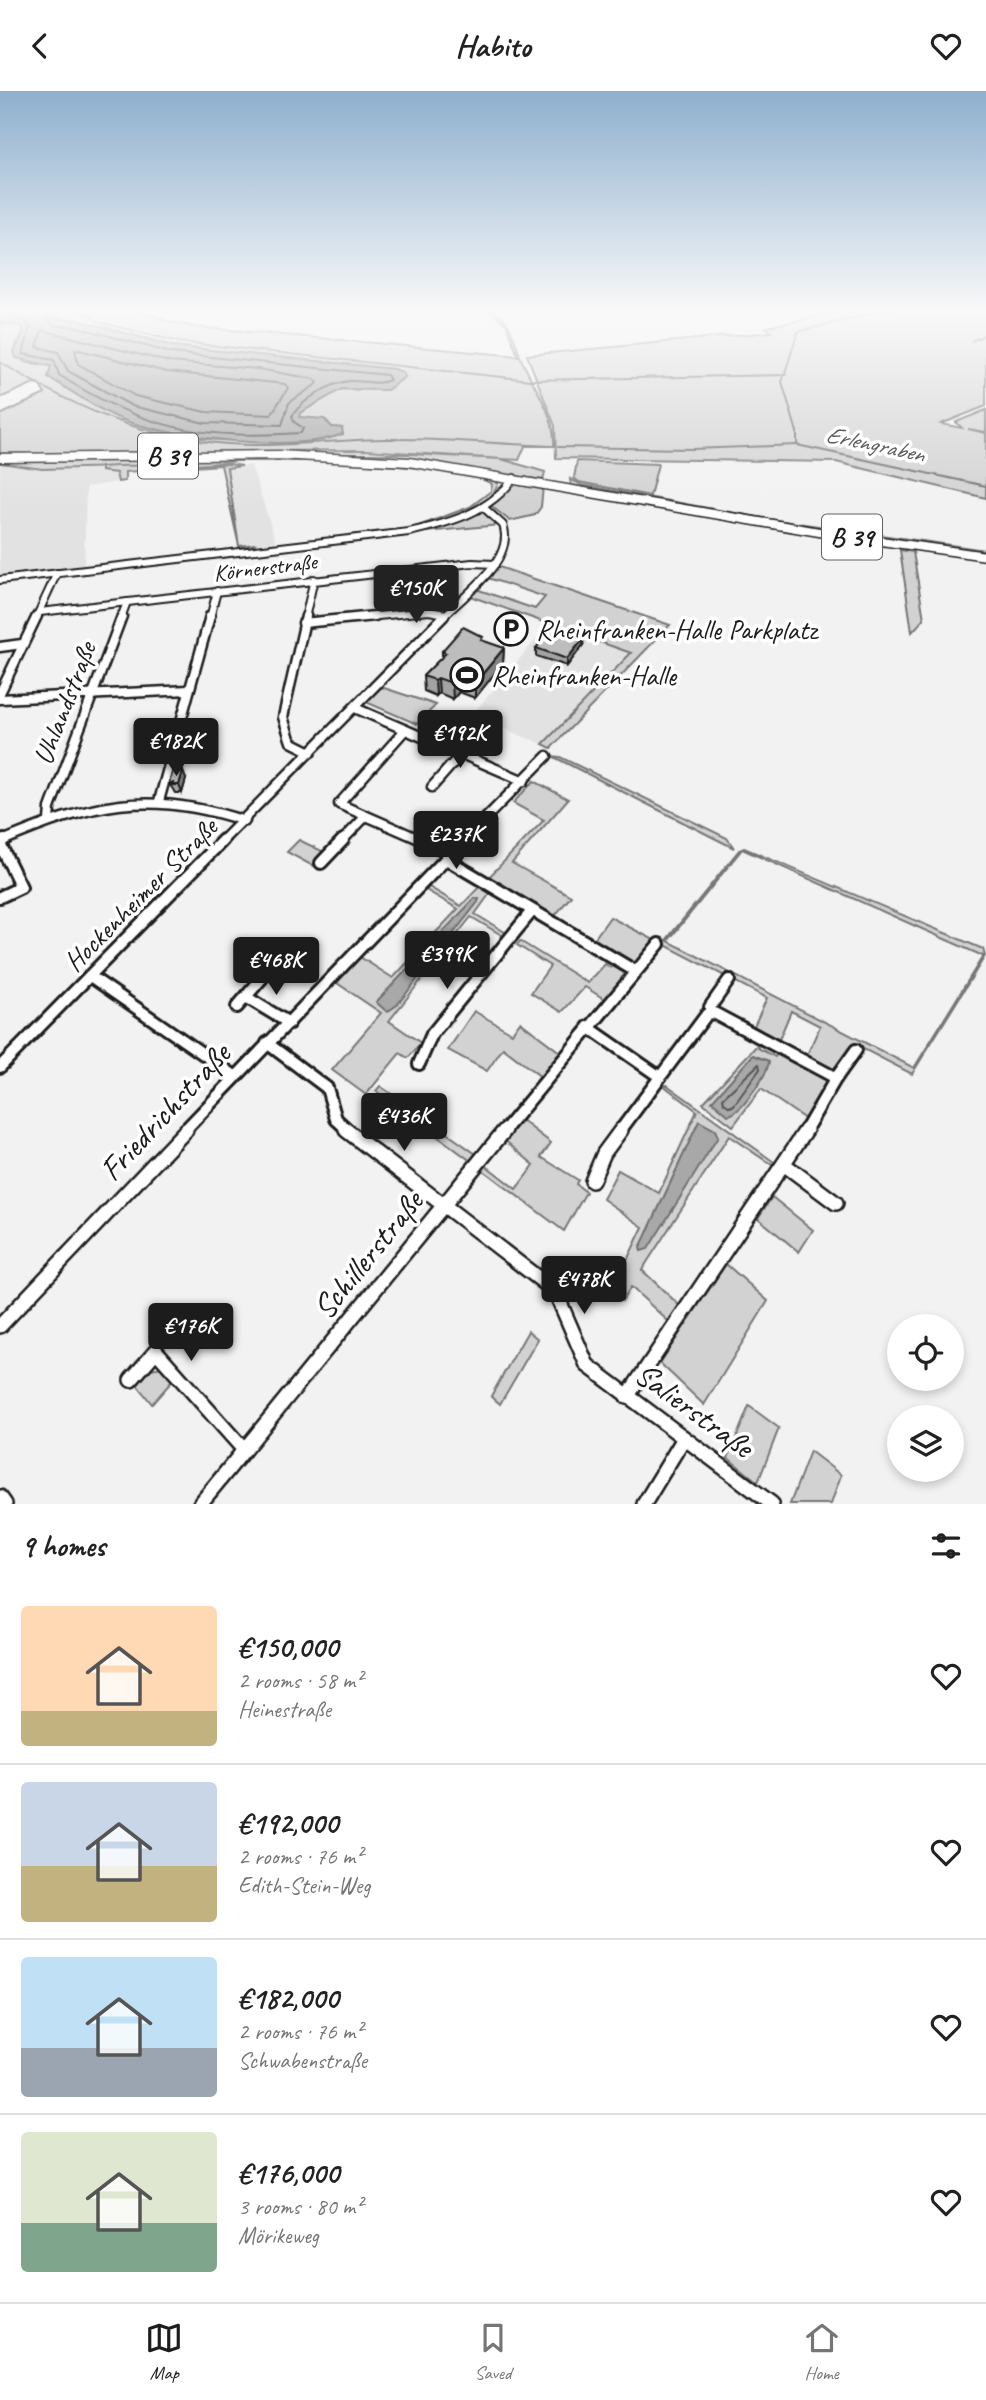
<!DOCTYPE html>
<html lang="en">
<head>
<meta charset="utf-8">
<style>
  :root { --surface:#fff; --page:#f6f6f6; --text:#222; --muted:#767676; --line:#e0e0e0; --accent:#1c1c1c }
  body { margin:0; font-family:Caveat,sans-serif; background:var(--page); color:var(--text); height:100vh; display:flex; flex-direction:column; font-size:26px; white-space:nowrap }
  * { box-sizing:border-box; margin:0 }
  p { font-size:23px; color:var(--muted) }
  .icon { flex:none; width:38px; height:38px; fill:none; stroke:currentColor; stroke-width:2; stroke-linecap:round; stroke-linejoin:round }
  .map { position:relative; height:1413px; overflow:hidden }
  .sheet { display:flex; flex-direction:column; background:var(--surface); flex:1 }
  .sheet>* { flex:none }
  .fabs { position:absolute; left:887px; top:1223px; display:grid; gap:14px }
  .fabs a { display:grid; place-items:center; width:77px; height:77px; border-radius:50%; background:var(--surface); box-shadow:0 4px 10px #0003; font-size:35px }
  .price { position:absolute; translate:-50% -60px; padding:0 16px; border-radius:7px; background:var(--accent); color:#fff; font-size:23px; line-height:46px; filter:drop-shadow(0 2px 4px #0008) }
  .price::after { content:''; position:absolute; left:50%; top:42px; width:21px; height:16px; margin-left:-10px; background:inherit; clip-path:polygon(0 0,100% 0,50% 100%) }
  .price.current { background:#222; color:#fff }
  ul { padding:0; list-style:none }
  li { display:flex; align-items:center; gap:21px; height:175px; padding:0 21px }
  li+li { border-top:2px solid var(--line) }
  li span { display:grid; place-items:center; flex:none; width:196px; height:140px; border-radius:7px; color:#555 }
  li>.icon { margin-inline-start:auto }
  span .icon { width:84px; height:84px; fill:#fffc; stroke-width:1 }
  li b { font-size:30px }
  h2 { display:flex; justify-content:space-between; align-items:center; height:84px; padding:0 21px; font-size:30px }
  header { display:flex; justify-content:space-between; align-items:center; height:91px; padding:0 21px; background:var(--surface); font-size:32px; font-weight:600 }
  .tab-bar { display:flex; justify-content:space-around; align-items:center; height:98px; border-top:2px solid var(--line); background:var(--surface); font-size:19px; color:var(--muted) }
  .tab-bar a { display:grid; justify-items:center; gap:4px }
  .tab-bar .current { color:var(--accent) }
  .map>svg:first-child { display:block }
  .built { fill:#e2e2e2 }
  .green { fill:#d2d2d2; stroke:#777; stroke-width:2; fill-rule:evenodd }
  .water { fill:#a8a8a8; stroke:#707070; stroke-width:2 }
  .lines { fill:none; stroke-linecap:round; stroke-linejoin:round }
  .shore { stroke:#545454; stroke-width:2 }
  .stream { stroke:#707070; stroke-width:2 }
  .minor-far3-casing { stroke:#1c1c1c; stroke-width:10 }
  .minor-far2-casing { stroke:#1c1c1c; stroke-width:13 }
  .minor-far1-casing { stroke:#1c1c1c; stroke-width:16 }
  .minor-casing { stroke:#1c1c1c; stroke-width:18 }
  .major-casing { stroke:#1c1c1c; stroke-width:11 }
  .minor-far3 { stroke:#fff; stroke-width:6 }
  .minor-far2 { stroke:#fff; stroke-width:8 }
  .minor-far1 { stroke:#fff; stroke-width:10 }
  .minor { stroke:#fff; stroke-width:13 }
  .major { stroke:#fff; stroke-width:8 }
  .wall { fill:#a3a3a3; stroke:#1c1c1c; stroke-width:2 }
  .shaded-wall { fill:#848484; stroke:#1c1c1c; stroke-width:2 }
  .building { fill:#bdbdbd; stroke:#1c1c1c; stroke-width:2 }
  .labels { text-anchor:middle; stroke-width:7; stroke-linejoin:round; paint-order:stroke }
  .far-street-label { font-size:23px; fill:#1c1c1c; stroke:#fff }
  .far-water-label { font-size:24px; font-style:italic; fill:#5b5b5b; stroke:#fff }
  .shield { fill:#fff; stroke:#606060; stroke-width:2 }
  .shield-label { font-size:26px; font-weight:bold; fill:#1c1c1c }
  .poi-label { font-size:28px; fill:#1c1c1c; stroke:#fff; text-anchor:start }
  .street-label { font-size:28px; fill:#1c1c1c; stroke:#fff }
  .near-street-label { font-size:33px; fill:#1c1c1c; stroke:#fff }
</style>
</head>
<body>
<header><svg class="icon" aria-label="back" viewBox="0 0 24 24"><path d="M15 5l-7 7 7 7"/></svg>Habito<svg class="icon" aria-label="heart" viewBox="0 0 24 24"><path d="M12 20l-8-8c-3-5 5-10 8-4 3-6 11-1 8 4z"/></svg></header>
<div class="map">
<svg width="986" height="1413" viewBox="0 0 986 1413">
  <rect width="100%" height="100%" fill="#f2f2f2"/>
  <filter id="ink" filterUnits="userSpaceOnUse"><feTurbulence type="fractalNoise" baseFrequency=".0143" numOctaves="2"/><feDisplacementMap in="SourceGraphic" scale="14" xChannelSelector="R" yChannelSelector="G"/><feConvolveMatrix kernelMatrix="1 2 1 2 8 2 1 2 1" color-interpolation-filters="sRGB"/></filter>
  <g filter="url(#ink)">
    <!-- built -->
    <g class="built">
      <polygon points="0,372 42,378 97,375 101,380 117,382 118,391 86,396 84,476 0,483"/>
      <polygon points="251,374 276,451 239,455 227,377"/>
      <polygon points="550,532 632,562 543,653 471,625"/>
    </g>
    <!-- green -->
    <g class="green">
      <path d="M 59,218 L 74,218 L 86,225 L 90,224 L 80,218 L 135,218 L 170,231 L 196,236 L 518,265 L 506,233 L 488,218 L 490,218 C 496,222 503,226 507,232 C 513,242 518,258 520,265 C 531,293 556,322 554,355 L 525,355 L 519,369 L 365,359 L 90,362 L 410,363 L 501,368 L 545,381 L 543,389 L 398,368 L 0,362 L 0,324 L 45,303 L 39,293 L 34,292 L 0,307 L 0,232 L 22,235 L 24,241 L 16,254 L 24,271 L 51,275 L 48,286 C 73,300 100,320 127,330 C 193,355 266,352 334,346 L 342,337 L 332,336 L 326,329 L 298,326 L 300,322 L 342,298 L 387,299 L 405,286 L 394,278 L 172,255 L 78,229 L 55,228 Z"/>
      <polygon points="827,218 986,218 986,315 941,333 962,337 956,331 986,319 986,341 968,338 986,342 986,407 836,371 556,367 555,335 527,264 771,241 766,236 830,223"/>
      <path d="M 242,366 C 284,366 474,366 498,393 C 490,420 434,432 410,438 L 470,416 L 491,400 L 492,393 L 474,384 L 447,379 L 332,370 L 238,370 L 199,374 L 42,378 L 0,372 L 0,369 Z"/>
      <polygon points="577,370 658,373 650,405 579,391 574,387"/>
      <polygon points="230,373 242,375 227,377 239,455 255,453 252,457 240,458 239,455 221,374 125,381 125,390 118,391 116,382 101,380 101,376 116,375"/>
      <polygon points="570,388 582,394 762,427 986,459 986,463 647,410 571,394"/>
      <polygon points="514,391 543,395 541,416 535,424 510,430 491,415"/>
      <polygon points="482,420 500,434 414,442 479,421"/>
      <polygon points="900,459 913,461 924,528 912,541"/>
      <polygon points="496,475 670,534 551,657 543,653 631,562 470,505 476,498 535,518 545,506 485,486"/>
      <polygon points="381,596 436,614 417,633 366,611"/>
      <polygon points="552,665 560,666 727,747 734,757"/>
      <polygon points="534,690 568,708 512,772 571,805 554,826 487,788 544,729 513,712"/>
      <polygon points="299,749 326,762 313,775 287,761"/>
      <path d="M 744,757 L 983,858 L 985,865 L 912,983 L 854,953 L 837,982 L 806,966 L 820,935 L 791,920 L 778,951 L 753,937 L 767,907 L 663,853 L 739,759 ZM 742,758 L 983,865 L 914,977 L 668,850 Z"/>
      <polygon points="481,794 491,801 475,823 508,843 505,846 471,826 389,930 421,952 408,967 400,962 366,1004 332,979 381,922 337,892 360,866 393,887 458,818 426,799 429,796 461,815"/>
      <polygon points="610,826 658,851 635,873 631,873 592,851"/>
      <polygon points="520,850 588,892 605,873 611,877 614,873 624,879 626,884 606,909 585,896 562,921 531,902 550,875 517,854"/>
      <polygon points="474,920 512,942 520,931 561,962 541,986 503,957 487,980 448,959"/>
      <polygon points="760,951 758,957 775,966 778,961 825,986 827,991 805,1028 761,998 733,1035 703,1012"/>
      <polygon points="663,994 667,994 774,1071 775,1076 729,1045 642,1179 680,1215 669,1231 631,1196 622,1210 611,1202 643,1136 603,1108 618,1079 659,1102 697,1020"/>
      <polygon points="380,995 476,1063 471,1070 376,1000"/>
      <polygon points="520,1028 551,1052 541,1066 578,1089 576,1093 586,1101 564,1140 480,1077 484,1073 516,1098 534,1074 503,1048"/>
      <polygon points="772,1106 813,1139 799,1161 758,1127"/>
      <polygon points="726,1173 768,1210 704,1314 660,1272"/>
      <polygon points="528,1240 538,1248 500,1313 491,1305"/>
      <polygon points="162,1276 173,1289 152,1313 137,1294 151,1278"/>
      <polygon points="749,1315 779,1337 758,1391 728,1367"/>
      <polygon points="810,1360 841,1384 831,1413 790,1413"/>
    </g>
    <!-- water -->
    <g class="water">
      <path d="M 14,218 L 59,218 L 55,228 L 78,229 L 172,255 L 394,278 L 403,281 L 405,286 L 387,299 L 342,298 L 300,322 L 299,326 L 324,328 L 332,336 L 342,337 L 343,343 C 294,362 179,347 129,331 C 100,321 73,301 48,286 L 51,275 L 16,267 L 14,260 L 24,242 L 22,235 L 0,232 L 0,222 Z"/>
      <polygon points="475,807 479,808 478,811 397,914 387,921 376,911 380,907"/>
      <path d="M 753,964 L 769,970 C 768,983 741,1023 728,1024 L 712,1010 Z"/>
      <polygon points="699,1030 715,1039 718,1046 648,1158 641,1160 640,1157"/>
    </g>
    <g class="lines">
      <!-- shore -->
      <g class="shore">
        <path d="M 10,218 L 11,226 L 25,229 L 30,237 L 23,263 L 54,269 L 59,284 C 143,338 202,349 301,342 L 303,337 L 294,331 L 292,325 C 303,308 330,292 350,290 C 364,289 376,295 390,289 L 387,284 L 171,262 L 77,236 L 53,234 L 47,227 L 50,218"/>
        <polygon points="42,239 169,271 258,278 315,288 318,292 289,312 282,334 205,332 132,315 68,280 58,261 37,256"/>
        <polygon points="75,258 167,281 285,293 288,297 271,324 206,321 135,305 78,273"/>
        <polygon points="759,973 760,978 734,1014 730,1016 724,1012 723,1007"/>
      </g>
      <!-- stream -->
      <g class="stream">
        <polyline points="79,218 99,231 179,251 530,289 786,284"/>
        <polyline points="888,218 798,241 782,291 797,341 797,354 986,395"/>
        <polyline points="972,250 986,243"/>
        <path d="M 0,271 C 86,324 161,355 264,354 C 305,354 346,348 386,348 C 441,347 496,353 551,355"/>
        <polyline points="558,356 692,358 797,354"/>
      </g>
      <defs>
        <g id="minor-far3">
          <path d="M 0,489 L 409,441 C 449,432 489,422 514,387"/>
          <polyline points="40,521 472,472 495,473"/>
          <polyline points="36,527 57,482"/>
          <polyline points="121,527 127,511"/>
          <polyline points="210,527 217,500"/>
          <polyline points="305,527 314,488"/>
          <polyline points="357,527 429,520 446,523"/>
          <path d="M 442,527 C 464,504 516,469 503,434 L 483,416"/>
        </g>
        <g id="minor-far2">
          <polyline points="306,525 283,626 291,651 311,661"/>
          <polyline points="303,532 375,525"/>
          <polyline points="0,556 22,553"/>
          <polyline points="0,602 37,525"/>
          <polyline points="0,608 189,599"/>
          <polyline points="355,617 524,690"/>
          <polyline points="405,639 339,713 426,751"/>
          <polyline points="432,696 461,663"/>
          <polyline points="159,710 210,525"/>
          <polyline points="49,729 50,717 122,525"/>
          <path d="M 0,751 C 91,712 149,698 245,730"/>
          <polyline points="221,751 444,525"/>
          <polyline points="341,751 366,725"/>
          <polyline points="462,751 547,665"/>
        </g>
        <g id="minor-far1">
          <polyline points="422,749 453,763"/>
          <polyline points="0,751 4,749"/>
          <polyline points="0,753 21,796 0,806"/>
          <polyline points="446,768 635,880"/>
          <polyline points="321,772 343,749"/>
          <polyline points="90,885 235,985"/>
          <polyline points="246,906 289,932"/>
          <polyline points="237,916 262,887"/>
          <polyline points="711,922 710,916 729,889"/>
          <polyline points="588,936 660,986"/>
          <polyline points="267,952 327,997 336,1028 349,1040"/>
          <polyline points="419,973 432,943 532,820"/>
          <polyline points="0,976 223,749"/>
          <polyline points="836,987 856,959"/>
          <polyline points="184,1040 464,749"/>
          <polyline points="504,1040 659,853"/>
          <polyline points="620,1040 707,923 714,922 836,987 805,1040"/>
        </g>
        <g id="minor">
          <polyline points="346,1039 555,1200 587,1274 772,1413"/>
          <polyline points="785,1074 836,1112"/>
          <polyline points="592,1090 604,1062 621,1039"/>
          <polyline points="0,1235 186,1039"/>
          <polyline points="131,1289 156,1260 244,1359"/>
          <polyline points="627,1306 806,1039"/>
          <polyline points="0,1406 5,1413"/>
          <polyline points="200,1413 505,1039"/>
          <polyline points="644,1413 684,1347"/>
        </g>
        <polyline id="major" points="0,367 278,364 409,371 825,442 986,465"/>
      </defs>
      <!-- minor-far3 casing -->
      <use href="#minor-far3" class="minor-far3-casing"/>
      <!-- minor-far2 casing -->
      <use href="#minor-far2" class="minor-far2-casing"/>
      <!-- minor-far1 casing -->
      <use href="#minor-far1" class="minor-far1-casing"/>
      <!-- minor casing -->
      <use href="#minor" class="minor-casing"/>
      <!-- major casing -->
      <use href="#major" class="major-casing"/>
      <!-- minor-far3 -->
      <use href="#minor-far3" class="minor-far3"/>
      <!-- minor-far2 -->
      <use href="#minor-far2" class="minor-far2"/>
      <!-- minor-far1 -->
      <use href="#minor-far1" class="minor-far1"/>
      <!-- minor -->
      <use href="#minor" class="minor"/>
      <!-- major -->
      <use href="#major" class="major"/>
    </g>
    <!-- wall -->
    <g class="wall">
      <polygon points="483,550 504,557 503,572 475,607 459,601 453,608 439,602 436,605 424,600 423,585 442,566 442,560"/>
      <polygon points="583,554 567,575 536,565 536,557"/>
      <polygon points="186,688 182,702 175,702 169,692"/>
    </g>
    <!-- shaded-wall -->
    <g class="shaded-wall">
      <polygon points="584,547 583,554 567,575 567,568"/>
      <polygon points="504,557 503,572 475,607 475,592"/>
      <polygon points="458,586 459,601 453,608 452,592"/>
      <polygon points="438,587 439,602 436,605 435,589"/>
      <polygon points="183,680 186,688 182,702 179,694"/>
    </g>
    <!-- building -->
    <g class="building">
      <polygon points="463,536 483,546 481,549 504,557 475,592 458,586 452,592 438,587 435,589 423,585 446,562 442,560"/>
      <polygon points="553,537 584,547 567,568 536,557"/>
      <polygon points="173,680 183,680 179,694 172,694 173,692 169,692"/>
    </g>
  </g>
  <!-- sky -->
  <linearGradient id="sky" x2="0" y2="1"><stop stop-color="#8eafce"/><stop offset="0.53" stop-color="#f9f9f9"/><stop offset="1" stop-color="#f9f9f9" stop-opacity="0"/></linearGradient>
  <rect width="986" height="415" fill="url(#sky)"/>
  <!-- icons -->
  <defs>
    <symbol id="parking-ring" viewBox="-11 -11 22 22"><circle r="9.5" fill="#fff" stroke="#1c1c1c" stroke-width="1.5"/><path d="M-3.5-5.5H1a3.5 3.5 0 0 1 0 7H-1V5.5H-3.5ZM-1-3.4V-.6H.8a1.4 1.4 0 0 0 0-2.8Z" fill="#1c1c1c"/></symbol>
    <symbol id="stadium-ring" viewBox="-11 -11 22 22"><circle r="9.5" fill="#fff" stroke="#1c1c1c" stroke-width="1.5"/><path d="M0-5a6.5 5 0 1 0 0 10a6.5 5 0 1 0 0-10ZM-3.5-1.8h7v3.6h-7Z" fill="#1c1c1c"/></symbol>
  </defs>
  <g fill-rule="evenodd">
    <use href="#parking-ring" x="492" y="519" width="38" height="38"/>
    <use href="#stadium-ring" x="448" y="565" width="38" height="38"/>
  </g>
  <g class="labels">
    <!-- far-street labels -->
    <g class="far-street-label">
      <text transform="translate(265 476) rotate(-7)" y="8">Körnerstraße</text>
    </g>
    <!-- far-water labels -->
    <g class="far-water-label">
      <text transform="translate(875 353) rotate(12)" y="8">Erlengraben</text>
    </g>
    <!-- shield labels -->
    <g class="shield">
      <rect x="138" y="342.5" width="60" height="45" rx="5"/>
      <rect x="822" y="423.5" width="60" height="45" rx="5"/>
    </g>
    <g class="shield-label">
      <text x="168" y="374">B 39</text>
      <text x="852" y="455">B 39</text>
    </g>
    <!-- poi labels -->
    <g class="poi-label">
      <text x="536" y="548">Rheinfranken-Halle Parkplatz</text>
      <text x="491" y="594">Rheinfranken-Halle</text>
    </g>
    <!-- street labels -->
    <g class="street-label">
      <text transform="translate(64 612) rotate(-69)" y="10">Uhlandstraße</text>
      <text transform="translate(140 803) rotate(-45)" y="10">Hockenheimer Straße</text>
    </g>
    <!-- near-street labels -->
    <g class="near-street-label">
      <text transform="translate(164 1020) rotate(-47)" y="12">Friedrichstraße</text>
      <text transform="translate(367 1163) rotate(-51)" y="12">Schillerstraße</text>
      <text transform="translate(695 1318) rotate(36)" y="12">Salierstraße</text>
    </g>
  </g>
</svg>
<div class="fabs">
<a><svg class="icon" aria-label="locate" viewBox="0 0 24 24"><circle cx="12" cy="12" r="6"/><path d="M12 2v4M12 18v4M2 12h4M18 12h4"/></svg></a>
<a><svg class="icon" aria-label="layers" viewBox="0 0 24 24"><path d="M12 4l9 5-9 5-9-5zM3 14l9 5 9-5"/></svg></a>
</div>
<b class="price current" style="left:416px;top:534px">€150K</b>
<b class="price" style="left:460px;top:679px">€192K</b>
<b class="price" style="left:176px;top:687px">€182K</b>
<b class="price" style="left:456px;top:780px">€237K</b>
<b class="price" style="left:447px;top:900px">€399K</b>
<b class="price" style="left:276px;top:906px">€468K</b>
<b class="price" style="left:404px;top:1062px">€436K</b>
<b class="price" style="left:584px;top:1225px">€478K</b>
<b class="price" style="left:191px;top:1272px">€176K</b>
</div>
<section class="sheet">
<h2>9 homes<svg class="icon" aria-label="filters" viewBox="0 0 24 24"><path d="M4 7h16M4 17h16"/><circle cx="9" cy="7" r="2"/><circle cx="15" cy="17" r="2"/></svg></h2>
<ul>
<li><span style="background:linear-gradient(#ffd9b3 75%,#c2b280 0)"><svg class="icon" aria-label="home" viewBox="0 0 24 24"><path d="M3 11l9-7 9 7M6 9v11h12V9"/></svg></span><div><b>€150,000</b><p>2 rooms · 58 m²</p><p>Heinestraße</p></div><svg class="icon" aria-label="heart" viewBox="0 0 24 24"><path d="M12 20l-8-8c-3-5 5-10 8-4 3-6 11-1 8 4z"/></svg></li>
<li><span style="background:linear-gradient(#c9d6e8 60%,#c2b280 0)"><svg class="icon" aria-label="home" viewBox="0 0 24 24"><path d="M3 11l9-7 9 7M6 9v11h12V9"/></svg></span><div><b>€192,000</b><p>2 rooms · 76 m²</p><p>Edith-Stein-Weg</p></div><svg class="icon" aria-label="heart" viewBox="0 0 24 24"><path d="M12 20l-8-8c-3-5 5-10 8-4 3-6 11-1 8 4z"/></svg></li>
<li><span style="background:linear-gradient(#bfe0f5 65%,#9aa5b1 0)"><svg class="icon" aria-label="home" viewBox="0 0 24 24"><path d="M3 11l9-7 9 7M6 9v11h12V9"/></svg></span><div><b>€182,000</b><p>2 rooms · 76 m²</p><p>Schwabenstraße</p></div><svg class="icon" aria-label="heart" viewBox="0 0 24 24"><path d="M12 20l-8-8c-3-5 5-10 8-4 3-6 11-1 8 4z"/></svg></li>
<li><span style="background:linear-gradient(#dfe7d0 65%,#7fa58c 0)"><svg class="icon" aria-label="home" viewBox="0 0 24 24"><path d="M3 11l9-7 9 7M6 9v11h12V9"/></svg></span><div><b>€176,000</b><p>3 rooms · 80 m²</p><p>Mörikeweg</p></div><svg class="icon" aria-label="heart" viewBox="0 0 24 24"><path d="M12 20l-8-8c-3-5 5-10 8-4 3-6 11-1 8 4z"/></svg></li>
</ul>
</section>
<nav class="tab-bar">
<a class="current"><svg class="icon" aria-label="map" viewBox="0 0 24 24"><path d="M3 6l6-2 6 2 6-2v14l-6 2-6-2-6 2zM9 4v14M15 6v14"/></svg>Map</a>
<a><svg class="icon" aria-label="saved" viewBox="0 0 24 24"><path d="M7 4h10v16l-5-4-5 4z"/></svg>Saved</a>
<a><svg class="icon" aria-label="home" viewBox="0 0 24 24"><path d="M3 11l9-7 9 7M6 9v11h12V9"/></svg>Home</a>
</nav>
</body>
</html>
